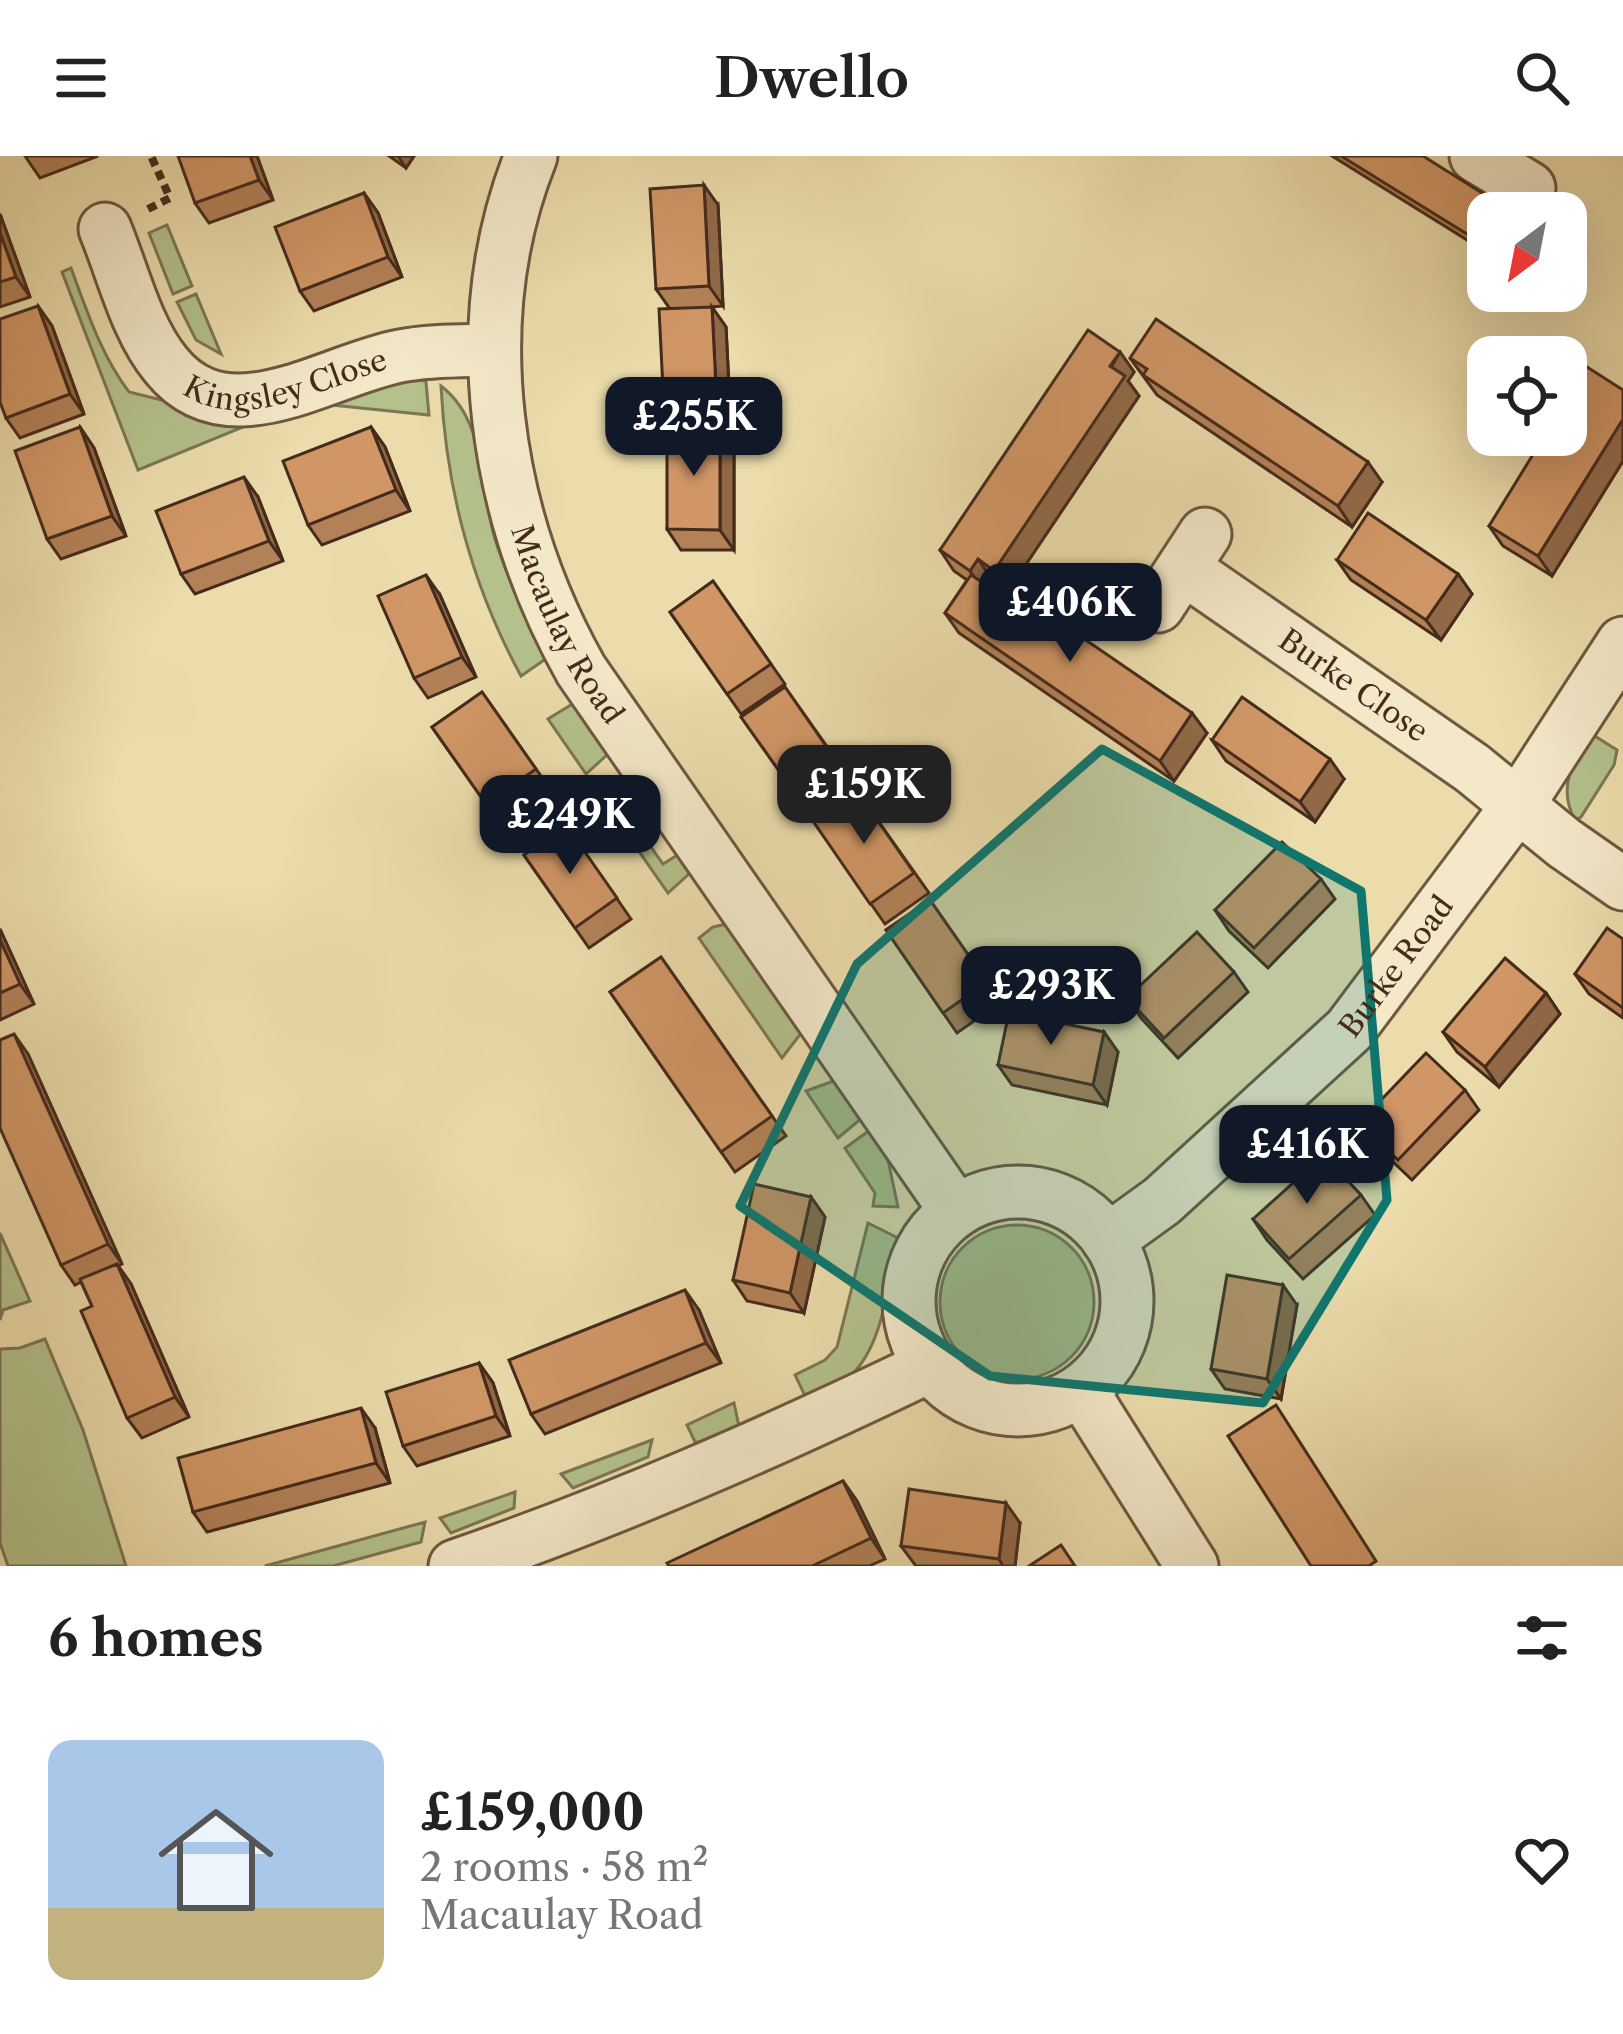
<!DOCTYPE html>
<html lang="en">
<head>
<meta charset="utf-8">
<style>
  :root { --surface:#fff; --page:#f6f6f6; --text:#222; --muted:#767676; --accent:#111827 }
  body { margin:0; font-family:"Libre Caslon Text",serif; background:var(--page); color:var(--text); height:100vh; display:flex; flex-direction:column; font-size:45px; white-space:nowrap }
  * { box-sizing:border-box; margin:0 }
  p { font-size:39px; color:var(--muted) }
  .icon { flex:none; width:66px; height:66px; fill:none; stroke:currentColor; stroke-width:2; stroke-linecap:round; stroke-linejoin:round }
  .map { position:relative; height:1410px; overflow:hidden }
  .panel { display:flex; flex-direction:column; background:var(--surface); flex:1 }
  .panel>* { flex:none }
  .needle { width:78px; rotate:212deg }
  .fabs { position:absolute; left:1467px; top:36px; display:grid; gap:24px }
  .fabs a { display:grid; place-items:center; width:120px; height:120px; border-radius:24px; background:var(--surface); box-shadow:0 12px 48px #0002; font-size:60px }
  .price { position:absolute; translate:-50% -102px; padding:0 27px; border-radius:24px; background:var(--accent); color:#fff; font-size:39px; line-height:78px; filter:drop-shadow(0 3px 6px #0008) }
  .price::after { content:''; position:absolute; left:50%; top:72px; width:36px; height:27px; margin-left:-18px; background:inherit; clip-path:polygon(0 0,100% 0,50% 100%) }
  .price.current { background:#222; color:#fff }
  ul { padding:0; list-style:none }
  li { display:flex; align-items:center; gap:36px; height:300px; padding:0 48px }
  li span { display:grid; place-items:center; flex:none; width:336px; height:240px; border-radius:24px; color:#555 }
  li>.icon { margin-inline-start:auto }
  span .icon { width:144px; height:144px; fill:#fffc; stroke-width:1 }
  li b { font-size:51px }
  h2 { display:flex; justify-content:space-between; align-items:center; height:144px; padding:0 48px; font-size:51px }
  header { display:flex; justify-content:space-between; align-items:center; height:156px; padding:0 48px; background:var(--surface); font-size:54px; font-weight:600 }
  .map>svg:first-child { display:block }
  .green { fill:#b4c18b; stroke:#7c7654; stroke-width:3 }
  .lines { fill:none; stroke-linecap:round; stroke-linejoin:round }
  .street-casing { stroke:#6f5740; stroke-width:57 }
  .path { stroke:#452b1c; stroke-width:8; stroke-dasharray:9 6; stroke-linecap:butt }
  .street { stroke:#f3e8c8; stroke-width:51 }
  .wall { fill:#b38158; stroke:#452b1c; stroke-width:3; fill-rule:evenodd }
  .shaded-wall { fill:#926947; stroke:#452b1c; stroke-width:3 }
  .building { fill:#d09666; stroke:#452b1c; stroke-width:3 }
  .marked { fill:#0f766e; fill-opacity:0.2; stroke:#0f766e; stroke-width:9; stroke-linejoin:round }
  .labels { text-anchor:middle; stroke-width:9; stroke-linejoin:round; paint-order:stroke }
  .street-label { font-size:30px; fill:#452b1c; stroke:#f3e8c8 }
</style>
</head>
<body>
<header><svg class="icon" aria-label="menu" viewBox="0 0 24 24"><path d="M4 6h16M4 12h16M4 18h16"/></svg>Dwello<svg class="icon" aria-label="search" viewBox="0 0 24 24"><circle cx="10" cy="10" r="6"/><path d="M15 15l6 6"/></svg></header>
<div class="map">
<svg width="1623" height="1410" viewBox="0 0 1623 1410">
  <rect width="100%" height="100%" fill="#ecdcab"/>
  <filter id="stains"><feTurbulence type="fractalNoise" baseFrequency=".00167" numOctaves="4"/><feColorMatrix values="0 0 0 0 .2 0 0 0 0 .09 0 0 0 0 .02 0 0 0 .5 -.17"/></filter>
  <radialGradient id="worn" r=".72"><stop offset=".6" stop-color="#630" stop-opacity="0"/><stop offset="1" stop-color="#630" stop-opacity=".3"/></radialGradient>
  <!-- green -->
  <g class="green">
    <polygon points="167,69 192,130 173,138 149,77"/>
    <path d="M 71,112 C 87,155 101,199 129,236 L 194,252 L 267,261 L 138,314 L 62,116 Z"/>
    <polygon points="196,138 221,198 196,184 177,146"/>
    <polygon points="415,221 426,226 429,259 312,247"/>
    <path d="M 441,230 C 487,265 479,331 495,383 C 508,424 527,463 547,502 L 521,520 C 472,430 446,332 441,230 Z"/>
    <polygon points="574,547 609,597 586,618 548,563"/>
    <path d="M 1590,577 L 1617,594 L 1614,609 L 1581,661 L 1575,664 C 1557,632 1573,606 1590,577 Z"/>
    <polygon points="639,674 663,708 679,698 691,716 668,737 629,681"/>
    <polygon points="727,768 802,876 782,902 699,782 713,771"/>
    <polygon points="836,924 862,962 838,982 806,935"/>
    <polygon points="870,974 888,1004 898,1051 873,1050 875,1037 845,992"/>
    <path d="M 868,1067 L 898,1082 C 888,1125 884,1192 848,1222 C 837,1232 821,1239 808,1246 L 795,1219 L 825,1204 L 837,1191 Z"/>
    <circle cx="1017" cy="1146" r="77"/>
    <polygon points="0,1077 30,1145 3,1154 0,1164"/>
    <polygon points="45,1183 83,1274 126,1410 8,1410 0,1387 0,1193 20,1192"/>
    <polygon points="734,1247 741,1280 729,1286 695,1286 687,1269"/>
    <polygon points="652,1284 648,1301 573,1332 561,1318"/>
    <polygon points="515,1336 514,1352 451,1377 440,1362"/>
    <polygon points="425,1366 421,1386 333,1410 265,1410"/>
  </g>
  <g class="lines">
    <defs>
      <g id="street">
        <path id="s1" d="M 531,0 C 464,167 495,361 581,514 L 956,1055"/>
        <polyline points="1476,0 1529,32"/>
        <path id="s2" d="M 105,73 C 123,116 136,173 166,209 C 228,286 326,214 400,200 C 430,194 462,195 493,194"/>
        <path id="s3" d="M 1183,412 L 1472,612 L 1564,687 L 1623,728"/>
        <polyline points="1158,450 1205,378"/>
        <circle cx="1018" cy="1145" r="109"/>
        <path id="s4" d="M 1108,1084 L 1162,1045 L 1349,874 L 1518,649 L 1623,487"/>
        <polyline points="1082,1235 1192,1410"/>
        <path d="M 455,1410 C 618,1354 774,1285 930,1210"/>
      </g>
    </defs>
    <!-- street casing -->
    <use href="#street" class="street-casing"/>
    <!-- path -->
    <polyline class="path" points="148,53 170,42 151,0"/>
    <!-- street -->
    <use href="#street" class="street"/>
  </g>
  <!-- wall -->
  <g class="wall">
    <polygon points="25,0 98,0 40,22"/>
    <polygon points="257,0 273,44 209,67 195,47"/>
    <polygon points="389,0 414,0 406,12"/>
    <polygon points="1332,0 1423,0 1488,57 1488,97"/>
    <polygon points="364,37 378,57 402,121 314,155 300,135"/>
    <polygon points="718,49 723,150 712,151 726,171 731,271 682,273 720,273 734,294 734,394 681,394 667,373 678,273 664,253 670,153 656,133"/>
    <polygon points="0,58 30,141 0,151"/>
    <polygon points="38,150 52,170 84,258 20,282 6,262"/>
    <path d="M 1120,196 L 1134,216 L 1128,225 L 1139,240 L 1010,432 L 1207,577 L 1174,625 L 959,477 L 945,457 L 967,424 L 954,415 L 940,394 ZM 992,424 L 998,428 L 994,434 L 988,430 Z"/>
    <polygon points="1130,202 1382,326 1352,371 1157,239"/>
    <polygon points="1623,234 1623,305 1552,420 1503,390 1489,370"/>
    <polygon points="80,271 94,292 126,380 61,403 47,383"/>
    <polygon points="371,271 385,291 410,355 322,389 308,369"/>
    <polygon points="258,341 283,405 195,438 181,418"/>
    <polygon points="1337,404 1458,418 1472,438 1441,484 1351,424"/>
    <polygon points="713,425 785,528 741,558 670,456"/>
    <polygon points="440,439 476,521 428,542 414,522"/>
    <polygon points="785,531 857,633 813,663 741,561"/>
    <polygon points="482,536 550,633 500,668 432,571"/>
    <polygon points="1212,584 1344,623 1315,666 1226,605"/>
    <polygon points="857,635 929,737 885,768 813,665"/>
    <polygon points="566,669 631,763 589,792 524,699"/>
    <polygon points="1321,723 1335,743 1268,812 1229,775 1215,754"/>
    <polygon points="930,744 1001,846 957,877 886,774"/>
    <polygon points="0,773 34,848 0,864"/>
    <polygon points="1623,783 1623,862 1589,838 1575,818"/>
    <polygon points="661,801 786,980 735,1016 610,836"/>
    <polygon points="1234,816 1248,836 1178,902 1141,862 1127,842"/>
    <polygon points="1546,837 1560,858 1499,931 1457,896 1443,876"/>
    <polygon points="1104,876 1118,896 1107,949 1012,929 998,909"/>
    <polygon points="28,898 122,1108 118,1110 131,1128 189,1261 142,1282 127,1262 92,1150 81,1126 75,1129 61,1109"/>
    <polygon points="1465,934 1479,954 1412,1024 1373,987 1359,967"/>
    <polygon points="1361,1039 1375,1059 1303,1123 1267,1084 1253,1063"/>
    <polygon points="811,1041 825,1061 804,1157 747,1145 733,1124"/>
    <polygon points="1297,1149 1281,1243 1225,1233 1211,1213"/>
    <polygon points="699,1154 721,1207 545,1278 531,1258"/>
    <polygon points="479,1207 493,1227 510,1280 417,1310 403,1290"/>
    <polygon points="375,1272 390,1327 207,1376 193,1356"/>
    <polygon points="843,1325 857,1345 885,1403 869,1410 669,1410"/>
    <polygon points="1020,1367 1015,1410 916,1410 901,1390"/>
  </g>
  <!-- shaded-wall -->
  <g class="shaded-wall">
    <polygon points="250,0 257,0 273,44 259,24"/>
    <polygon points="398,0 414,0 406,12"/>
    <polygon points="704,29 718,49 723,150 709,130"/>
    <polygon points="364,37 378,57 402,121 388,101"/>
    <polygon points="0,58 30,141 16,121 0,77"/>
    <polygon points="38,150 52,170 84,258 70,238"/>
    <polygon points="712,151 726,171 731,271 717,251"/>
    <polygon points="1120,196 1134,216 1128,225 1139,240 1008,435 994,415"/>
    <polygon points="1623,263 1623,305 1552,420 1538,400"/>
    <polygon points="80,271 94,292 126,380 112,360"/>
    <polygon points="371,271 385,291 410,355 396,334"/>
    <polygon points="720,273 734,294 734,394 720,374"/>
    <polygon points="1368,306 1382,326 1352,371 1338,350"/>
    <polygon points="244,321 258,341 283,405 269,385"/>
    <polygon points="978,403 992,424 984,435 970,415"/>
    <polygon points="1458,418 1472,438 1441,484 1426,464"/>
    <polygon points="426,419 440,439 476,521 462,501"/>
    <polygon points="1192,557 1207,577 1174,625 1160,605"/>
    <polygon points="1330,603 1344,623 1315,666 1300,646"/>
    <polygon points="0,773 34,848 20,828 0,784"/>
    <polygon points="1546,837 1560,858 1499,931 1485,911"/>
    <polygon points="1104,876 1118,896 1107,949 1093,929"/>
    <polygon points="14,878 28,898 122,1108 108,1088"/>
    <polygon points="811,1041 825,1061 804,1157 790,1137"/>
    <polygon points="117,1108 131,1128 189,1261 175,1241"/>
    <polygon points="1283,1129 1297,1149 1281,1243 1267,1223"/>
    <polygon points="685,1134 699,1154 721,1207 706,1187"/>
    <polygon points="479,1207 493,1227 510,1280 496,1260"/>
    <polygon points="361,1252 375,1272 390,1327 376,1307"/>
    <polygon points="843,1325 857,1345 885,1403 871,1382"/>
    <polygon points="1006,1347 1020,1367 1015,1410 1003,1410 999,1403"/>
  </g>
  <!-- building -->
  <g class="building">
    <polygon points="178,0 250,0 259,24 195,47"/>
    <polygon points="1341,0 1423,0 1514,57 1488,57 1488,91"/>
    <polygon points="704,29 709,130 656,133 650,33"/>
    <polygon points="364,37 388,101 300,135 275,71"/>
    <polygon points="0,77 16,121 0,126"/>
    <polygon points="38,150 70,238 6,262 0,246 0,163"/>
    <polygon points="712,151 717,251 664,253 659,153"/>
    <polygon points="1156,163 1368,306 1338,350 1143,219 1147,213 1130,202"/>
    <polygon points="1088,174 1120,196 1110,210 1125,220 994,415 978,403 970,415 940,394"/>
    <polygon points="1587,211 1623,234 1623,263 1538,400 1489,370 1545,279 1566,279 1566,245"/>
    <polygon points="80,271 112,360 47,383 15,295"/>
    <polygon points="371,271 396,334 308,369 283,305"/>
    <polygon points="667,273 720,273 720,374 667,373"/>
    <polygon points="244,321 269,385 181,418 156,355"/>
    <polygon points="1368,357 1458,418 1426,464 1337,404"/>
    <polygon points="426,419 462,501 414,522 378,440"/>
    <polygon points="971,419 994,434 1000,425 1192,557 1160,605 945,457"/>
    <polygon points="713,425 771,508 727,538 670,456"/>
    <polygon points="785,531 842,613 799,643 741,561"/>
    <polygon points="482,536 536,613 486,648 432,571"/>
    <polygon points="1242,541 1330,603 1300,646 1212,584"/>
    <polygon points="857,635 914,717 870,748 813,665"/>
    <polygon points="566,669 617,742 575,772 524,699"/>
    <polygon points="1282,686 1321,723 1254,792 1215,754"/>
    <polygon points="930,744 987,826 943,857 886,774"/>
    <polygon points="1607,772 1623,783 1623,852 1575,818"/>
    <polygon points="1197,776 1234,816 1164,882 1127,842"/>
    <polygon points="0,784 20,828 0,837"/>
    <polygon points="661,801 772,960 721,996 610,836"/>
    <polygon points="1505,802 1546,837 1485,911 1443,876"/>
    <polygon points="1009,856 1104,876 1093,929 998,909"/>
    <polygon points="14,878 108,1088 61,1109 0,972 0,884"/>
    <polygon points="1426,897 1465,934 1398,1004 1359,967"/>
    <polygon points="1324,999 1361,1039 1289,1103 1253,1063"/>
    <polygon points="754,1028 811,1041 790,1137 733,1124"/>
    <polygon points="117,1108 175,1241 127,1262 81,1155 92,1150 80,1123"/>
    <polygon points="1227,1119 1283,1129 1267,1223 1211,1213"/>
    <polygon points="685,1134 706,1187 531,1258 509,1204"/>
    <polygon points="479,1207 496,1260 403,1290 386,1236"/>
    <polygon points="1276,1249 1376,1405 1369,1410 1311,1410 1228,1280"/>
    <polygon points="361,1252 376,1307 193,1356 178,1302"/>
    <polygon points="843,1325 871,1382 812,1410 669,1410 667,1407"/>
    <polygon points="909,1333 1006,1347 999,1403 901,1390"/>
    <polygon points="1061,1389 1075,1410 1029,1410"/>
  </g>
  <!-- marked area -->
  <path class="marked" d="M 1102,593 L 1361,735 L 1387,1044 L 1263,1247 L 990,1220 L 740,1050 L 857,808 Z"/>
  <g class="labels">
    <!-- street labels -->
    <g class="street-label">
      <text dy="10" stroke="none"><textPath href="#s2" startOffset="282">Kingsley Close</textPath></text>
      <text dy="10" stroke="none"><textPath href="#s1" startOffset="486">Macaulay Road</textPath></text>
      <text dy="10" stroke="none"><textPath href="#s3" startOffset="207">Burke Close</textPath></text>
      <text dy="10" stroke="none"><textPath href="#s4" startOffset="399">Burke Road</textPath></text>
    </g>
  </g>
  <rect width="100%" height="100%" filter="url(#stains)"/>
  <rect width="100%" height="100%" fill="url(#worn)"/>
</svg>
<div class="fabs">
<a><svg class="needle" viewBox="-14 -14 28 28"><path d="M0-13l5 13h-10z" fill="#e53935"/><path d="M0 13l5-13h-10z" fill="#767676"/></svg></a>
<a><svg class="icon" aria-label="locate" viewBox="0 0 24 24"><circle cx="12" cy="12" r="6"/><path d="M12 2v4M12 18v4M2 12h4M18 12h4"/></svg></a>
</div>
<b class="price" style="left:694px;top:323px">£255K</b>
<b class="price" style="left:1070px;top:509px">£406K</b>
<b class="price current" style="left:864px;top:691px">£159K</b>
<b class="price" style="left:570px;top:721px">£249K</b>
<b class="price" style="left:1051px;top:892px">£293K</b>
<b class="price" style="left:1307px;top:1051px">£416K</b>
</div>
<section class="panel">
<h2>6 homes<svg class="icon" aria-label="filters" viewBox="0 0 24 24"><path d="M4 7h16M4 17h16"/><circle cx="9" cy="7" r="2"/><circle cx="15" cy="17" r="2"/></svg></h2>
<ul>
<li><span style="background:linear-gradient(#a9c7e8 70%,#c2b280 0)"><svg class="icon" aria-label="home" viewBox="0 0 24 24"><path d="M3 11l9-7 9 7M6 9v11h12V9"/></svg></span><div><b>£159,000</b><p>2 rooms · 58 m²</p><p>Macaulay Road</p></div><svg class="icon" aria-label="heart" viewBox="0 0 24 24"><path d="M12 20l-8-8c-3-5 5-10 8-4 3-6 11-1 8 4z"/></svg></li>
</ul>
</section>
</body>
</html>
